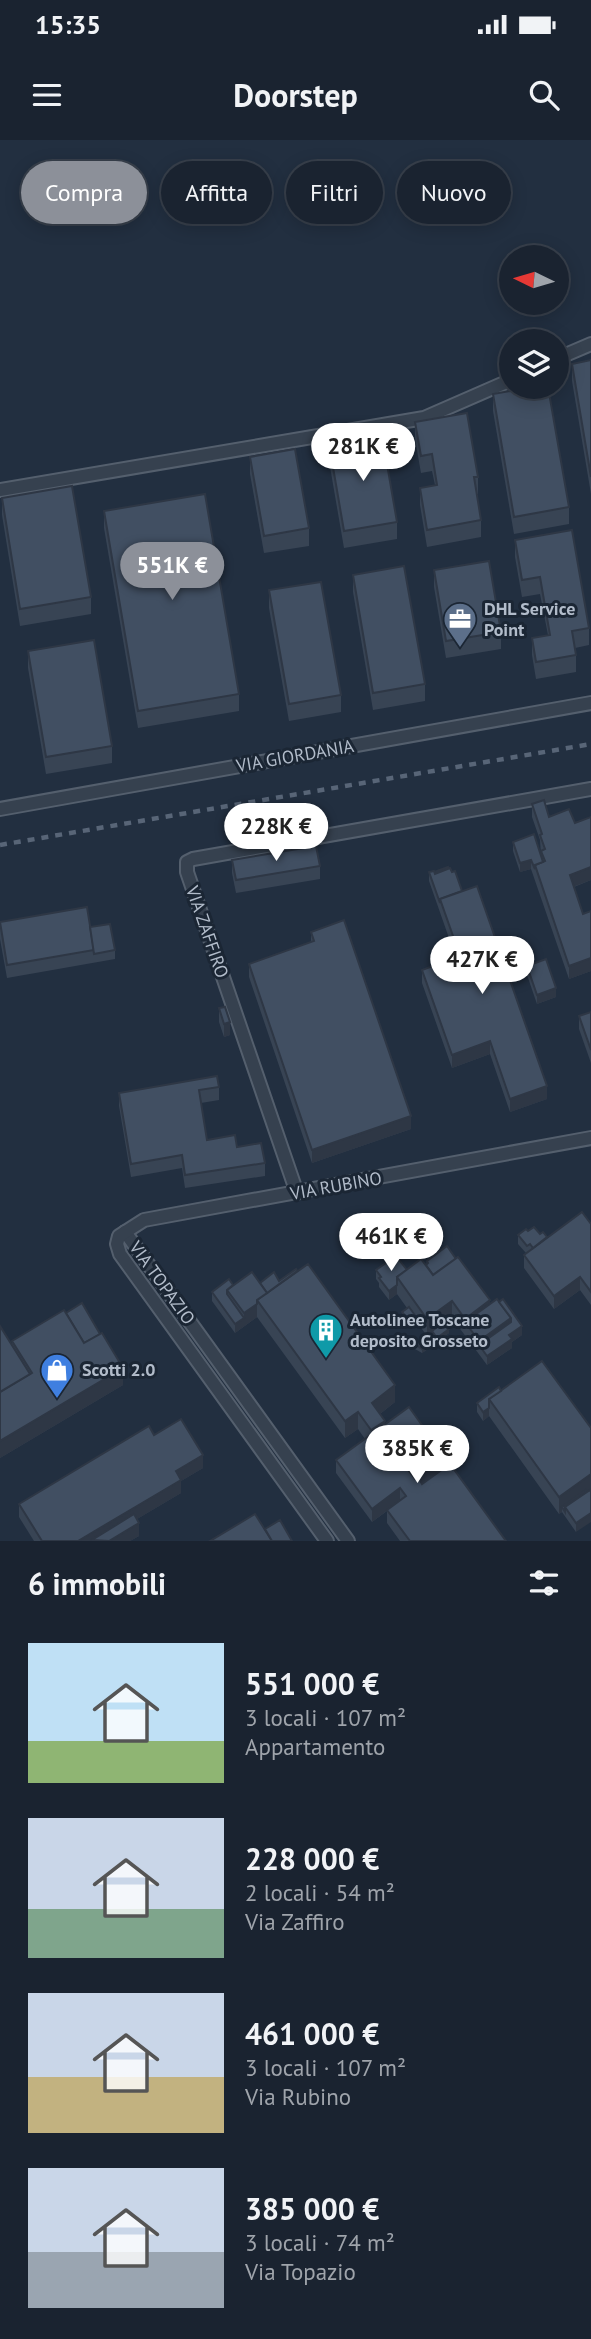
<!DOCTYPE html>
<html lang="it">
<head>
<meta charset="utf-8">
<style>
  :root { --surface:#1a2330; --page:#232b38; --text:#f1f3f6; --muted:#9fa4ab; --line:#38404c; --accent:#8c9099 }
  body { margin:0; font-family:"PT Sans",sans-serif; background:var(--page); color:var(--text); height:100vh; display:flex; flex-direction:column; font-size:26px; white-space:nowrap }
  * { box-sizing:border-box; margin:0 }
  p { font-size:23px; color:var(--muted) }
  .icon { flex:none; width:38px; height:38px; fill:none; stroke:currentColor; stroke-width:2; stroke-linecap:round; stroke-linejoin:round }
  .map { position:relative; height:1401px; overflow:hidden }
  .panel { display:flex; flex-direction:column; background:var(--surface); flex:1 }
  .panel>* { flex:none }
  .top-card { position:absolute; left:21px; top:21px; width:550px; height:63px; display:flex; gap:14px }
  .needle { width:46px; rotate:275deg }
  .buttons { position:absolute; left:499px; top:105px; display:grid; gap:14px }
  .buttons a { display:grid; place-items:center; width:70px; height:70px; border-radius:50%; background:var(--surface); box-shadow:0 4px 18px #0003,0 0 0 2px var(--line); font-size:35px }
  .price { position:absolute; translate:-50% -60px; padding:0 16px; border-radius:24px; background:#fff; color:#222; font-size:23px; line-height:46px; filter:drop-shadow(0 2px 4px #0008) }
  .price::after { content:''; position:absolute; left:50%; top:42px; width:21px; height:16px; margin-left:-10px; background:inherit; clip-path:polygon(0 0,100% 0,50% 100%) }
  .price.current { background:var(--accent); color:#fff }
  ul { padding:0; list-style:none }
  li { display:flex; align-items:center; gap:21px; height:175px; padding:0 28px }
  li span { display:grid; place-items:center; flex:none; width:196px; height:140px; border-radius:0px; color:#555 }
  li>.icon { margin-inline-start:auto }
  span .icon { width:84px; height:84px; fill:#fffc; stroke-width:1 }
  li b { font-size:30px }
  h2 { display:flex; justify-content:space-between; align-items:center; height:84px; padding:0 28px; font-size:30px }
  .chip { padding:0 24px; border-radius:32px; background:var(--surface); box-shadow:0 4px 18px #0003,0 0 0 2px var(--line); font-size:24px; line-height:63px }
  .chip.current { background:var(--accent); color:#fff }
  .status { display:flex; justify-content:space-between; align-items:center; height:49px; padding:0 35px; background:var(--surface); direction:ltr }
  .status svg { height:19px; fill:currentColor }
  header { display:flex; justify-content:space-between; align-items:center; height:91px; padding:0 28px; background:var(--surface); font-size:32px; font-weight:700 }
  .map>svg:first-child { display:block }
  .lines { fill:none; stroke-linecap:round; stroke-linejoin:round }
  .street-casing { stroke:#545f6d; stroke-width:16 }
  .street { stroke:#36414f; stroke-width:12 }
  .rail { stroke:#586577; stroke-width:4.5; stroke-dasharray:7 7; stroke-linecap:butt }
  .wall { fill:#384454; fill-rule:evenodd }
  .shaded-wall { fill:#2e3745 }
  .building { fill:#414f62; stroke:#2e3745; stroke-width:2 }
  .labels { text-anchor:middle; stroke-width:6; stroke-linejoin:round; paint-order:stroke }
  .poi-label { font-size:18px; font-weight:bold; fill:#b2bcca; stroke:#1b2634; text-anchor:start }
  .street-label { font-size:18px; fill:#b2bcca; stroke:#1b2634 }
</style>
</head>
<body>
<div class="status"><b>15:35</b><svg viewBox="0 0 49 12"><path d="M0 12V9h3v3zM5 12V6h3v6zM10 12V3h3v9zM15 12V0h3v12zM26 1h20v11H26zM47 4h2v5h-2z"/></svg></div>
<header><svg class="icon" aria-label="menu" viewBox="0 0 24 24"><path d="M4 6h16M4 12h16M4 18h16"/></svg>Doorstep<svg class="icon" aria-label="search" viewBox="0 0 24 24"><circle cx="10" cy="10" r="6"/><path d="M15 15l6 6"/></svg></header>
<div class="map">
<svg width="591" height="1401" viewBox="0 0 591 1401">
  <rect width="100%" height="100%" fill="#222f40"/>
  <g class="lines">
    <defs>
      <g id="street">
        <polyline points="556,219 591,204"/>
        <polyline points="0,350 424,278 511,240"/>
        <polyline points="0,669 591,563"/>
        <polyline points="297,1053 187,732 187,722 193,719 591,649"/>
        <polyline points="125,1092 348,1401"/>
        <polyline points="327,1401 120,1114 117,1104 119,1096 144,1080 591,998"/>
      </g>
    </defs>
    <!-- street casing -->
    <use href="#street" class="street-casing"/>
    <!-- street -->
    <use href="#street" class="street"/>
    <!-- rail -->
    <polyline class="rail" points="0,705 591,604"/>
  </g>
  <!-- wall -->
  <g class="wall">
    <polygon points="591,220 591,354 572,241 572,224"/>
    <polygon points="493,254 569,367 569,384 514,394 493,271"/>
    <polygon points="415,282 478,337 478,354 477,354 481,380 481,397 427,407 420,365 420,348 435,345 432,331 421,333 415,299"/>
    <polygon points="329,304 397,382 397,399 344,408 329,321"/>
    <polygon points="250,317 309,388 309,406 264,413 250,334"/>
    <polygon points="2,358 91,457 91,474 20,486 2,375"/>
    <polygon points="104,371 239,554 239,571 138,588 104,388"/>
    <polygon points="515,400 589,488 589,505 575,508 576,515 576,532 536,539 532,515 532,498 548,495 540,454 522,457 515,417"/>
    <polygon points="434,430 501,492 501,509 446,518 434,447"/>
    <polygon points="353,435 425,544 425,561 373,570 353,452"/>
    <polygon points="269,450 341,555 341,572 289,581 269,468"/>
    <polygon points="28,511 112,606 112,623 46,634 28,528"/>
    <polygon points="532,664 549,677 575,683 591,677 591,740 574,747 583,774 591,771 591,831 569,839 531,729 520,732 513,711 513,702 541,715 540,700 532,677"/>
    <polygon points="232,720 320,726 320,739 236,753 232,733"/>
    <polygon points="429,732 462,751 547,959 510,972 490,914 452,928 422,843 422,830 456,818 429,741"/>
    <polygon points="0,782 90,787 115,810 115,819 7,838 0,799"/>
    <polygon points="311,792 411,989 312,1023 249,837 249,824 311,802"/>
    <polygon points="527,826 556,857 537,864 527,835"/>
    <polygon points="219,868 230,895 224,897 219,882"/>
    <polygon points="591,872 591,923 579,889 579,876"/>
    <polygon points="219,947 219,960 201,963 207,1000 237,1007 265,1023 265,1036 185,1048 182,1028 131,1037 119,966 119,953"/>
    <polygon points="591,1084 591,1165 580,1150 554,1169 524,1128 524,1115 526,1113 518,1104 518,1095 528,1091 547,1097"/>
    <polygon points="427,1121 490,1164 522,1195 512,1202 512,1208 487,1225 452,1178 444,1183 449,1193 437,1202 432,1196 432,1192 427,1196 417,1182 411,1187 402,1176 402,1172 407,1168 397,1154 389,1160 379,1147 379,1143 376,1139 376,1130 407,1130 426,1125"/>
    <path d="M 279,1141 L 395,1262 L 380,1274 L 385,1285 L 444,1328 L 506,1401 L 400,1401 L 387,1383 L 387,1371 L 372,1382 L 336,1333 L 336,1320 L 365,1299 L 358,1289 L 345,1298 L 257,1177 L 235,1193 L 212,1161 L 212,1152 L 233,1145 ZM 403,1322 L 415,1339 L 402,1323 Z"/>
    <polygon points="66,1173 123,1245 0,1318 12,1201"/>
    <polygon points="415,1204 428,1209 422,1213 415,1209"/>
    <polygon points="501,1251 591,1288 576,1392 562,1372 559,1374 489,1276 483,1281 477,1272 477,1263"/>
    <polygon points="154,1295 203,1328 181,1341 181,1353 137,1379 139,1396 130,1401 34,1401 19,1377 19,1364"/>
  </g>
  <!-- shaded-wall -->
  <g class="shaded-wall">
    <polygon points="531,720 531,729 520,732 520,723"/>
    <polygon points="591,727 591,740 570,748 570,735"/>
    <polygon points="591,818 591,831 569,839 569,826"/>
    <polygon points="556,848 556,857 537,864 537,855"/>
    <polygon points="230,882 230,895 224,897 224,884"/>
    <polygon points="490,901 490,914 452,928 452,915"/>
    <polygon points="547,946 547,959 510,972 510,959"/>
    <polygon points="411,976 411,989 312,1023 312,1010"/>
    <polygon points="580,1137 580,1150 554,1169 554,1156"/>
    <polygon points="397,1145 397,1154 389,1160 389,1151"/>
    <polygon points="490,1160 490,1177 465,1182 465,1179"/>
    <polygon points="452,1161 452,1178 427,1196 427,1179"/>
    <polygon points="257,1164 257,1177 235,1193 235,1184 244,1178 244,1173"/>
    <polygon points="417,1178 417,1182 411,1187 411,1183"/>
    <polygon points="511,1178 511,1191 479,1205 479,1201"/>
    <polygon points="522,1186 522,1195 512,1202 512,1208 487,1225 487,1216 509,1195"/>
    <polygon points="449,1189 449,1193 437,1202 437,1198"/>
    <polygon points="428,1204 428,1209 422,1213 422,1209"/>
    <polygon points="123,1228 123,1245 0,1318 0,1301"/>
    <polygon points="395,1245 395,1262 372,1280 372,1263"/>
    <polygon points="489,1268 489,1276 483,1281 483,1272"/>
    <polygon points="358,1272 358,1289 345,1298 345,1281"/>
    <polygon points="385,1281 385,1298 371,1307 371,1290"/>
    <polygon points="403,1309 403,1322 396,1327 396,1314"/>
    <polygon points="203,1315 203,1328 181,1341 181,1353 100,1401 78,1401 176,1331"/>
    <polygon points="444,1316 444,1329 421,1346 421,1333"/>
    <polygon points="591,1334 591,1351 562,1367 562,1372 559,1374 559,1357"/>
    <polygon points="400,1348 400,1361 372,1382 372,1369"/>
    <polygon points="591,1373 591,1382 576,1392 576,1383"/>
    <polygon points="139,1383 139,1396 130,1401 109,1401"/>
  </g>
  <!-- building -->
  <g class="building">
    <polygon points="591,220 591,337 572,224"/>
    <polygon points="533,247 548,247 569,367 514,377 493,254"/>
    <polygon points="467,273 478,337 474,337 481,380 427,390 420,348 437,345 432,314 421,316 415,282"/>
    <polygon points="382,295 397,382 344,391 329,304"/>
    <polygon points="295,309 309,388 264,396 250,317"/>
    <polygon points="72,346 91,457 20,469 2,358"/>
    <polygon points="205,354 239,554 138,571 104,371"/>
    <polygon points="572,390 589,488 572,491 576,515 536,522 532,498 550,495 540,437 522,440 515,400"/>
    <polygon points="489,421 501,492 446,501 434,430"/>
    <polygon points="404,426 425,544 373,553 353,435"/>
    <polygon points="321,442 341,555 289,564 269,450"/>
    <polygon points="94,500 112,606 46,617 28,511"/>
    <polygon points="544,660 549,677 569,669 575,683 591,677 591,727 570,735 583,774 591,771 591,818 569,826 535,725 545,721 541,711 545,709 540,695 542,694 532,664"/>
    <polygon points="534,694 543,722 535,725 535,729 531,720 520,723 513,702"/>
    <polygon points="316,706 320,726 236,740 232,720"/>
    <polygon points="448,727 449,729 435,734 434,732"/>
    <polygon points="450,728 452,732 455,731 462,751 440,759 440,763 429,732 434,731 435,734"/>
    <polygon points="477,746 547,946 510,959 490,901 452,915 422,830 460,816 440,759"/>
    <polygon points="87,767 94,810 7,825 0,782"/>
    <polygon points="344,780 411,976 312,1010 249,824 314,801 311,792"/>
    <polygon points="110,784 115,810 94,814 90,787"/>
    <polygon points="546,819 556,848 537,855 527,826"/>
    <polygon points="225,867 230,882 224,884 219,868"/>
    <polygon points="591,872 591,910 579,876"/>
    <polygon points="217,936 219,947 199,950 207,1000 235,995 237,1007 261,1003 265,1023 185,1035 182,1015 131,1024 119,953"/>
    <polygon points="582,1072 591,1084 591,1152 580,1137 554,1156 524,1115"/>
    <polygon points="534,1087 540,1094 543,1092 547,1097 533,1108 530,1104 527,1106 518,1095 526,1089 528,1091"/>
    <polygon points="447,1106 456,1119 433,1135 426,1125 428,1123 427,1121"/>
    <polygon points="396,1116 407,1130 397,1137 397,1145 389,1151 379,1138 381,1137 376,1130"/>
    <polygon points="458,1117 490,1160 465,1179 452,1161 427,1179 397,1137 421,1119 433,1135"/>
    <polygon points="308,1124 395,1245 372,1263 385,1281 371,1290 358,1272 345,1281 257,1160"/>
    <polygon points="296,1129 297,1131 267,1153 260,1143 274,1132 279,1141"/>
    <polygon points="252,1132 267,1153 257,1160 257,1164 244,1173 227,1150"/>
    <polygon points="229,1139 233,1145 227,1150 227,1154 244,1178 235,1184 212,1152"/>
    <polygon points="497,1159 511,1178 479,1201 465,1182"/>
    <polygon points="503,1159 522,1186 509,1195 512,1199 487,1216 479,1205 511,1182 511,1178 499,1162"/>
    <polygon points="82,1163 100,1194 84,1203 66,1173"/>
    <polygon points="409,1167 417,1178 411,1183 402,1172"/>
    <polygon points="64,1170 84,1203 102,1193 123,1228 0,1301 0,1252 32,1233 12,1201"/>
    <polygon points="444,1182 449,1189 437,1198 432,1191"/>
    <polygon points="0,1186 30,1234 0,1252"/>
    <polygon points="421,1200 428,1204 422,1209 415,1204"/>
    <polygon points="542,1221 591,1288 591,1334 559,1357 489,1259"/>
    <polygon points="499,1247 501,1251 489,1259 489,1268 483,1272 477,1263"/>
    <polygon points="409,1267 444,1316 421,1333 403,1309 396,1314 415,1339 418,1337 422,1344 450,1324 506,1401 410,1401 387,1370 406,1356 400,1348 372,1369 336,1320"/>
    <polygon points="181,1279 203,1315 176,1331 181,1340 78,1401 42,1401 19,1364 149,1286 154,1295"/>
    <polygon points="586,1350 588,1351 565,1367 565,1372 562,1367"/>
    <polygon points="590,1350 591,1352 591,1373 576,1383 565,1367"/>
    <polygon points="134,1374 139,1383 109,1401 92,1400"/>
    <polygon points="255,1374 272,1401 210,1401"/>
    <polygon points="280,1380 292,1401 272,1401 265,1389"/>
  </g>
  <!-- icons -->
  <defs>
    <symbol id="office-pin" viewBox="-11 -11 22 30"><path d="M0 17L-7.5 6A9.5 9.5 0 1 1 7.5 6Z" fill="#5c6f8a" stroke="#1b2634"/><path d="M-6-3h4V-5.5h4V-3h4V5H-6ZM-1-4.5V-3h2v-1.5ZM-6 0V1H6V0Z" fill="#fff"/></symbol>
    <symbol id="building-pin" viewBox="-11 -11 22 30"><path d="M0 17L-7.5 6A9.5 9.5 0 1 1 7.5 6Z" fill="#0f9aa8" stroke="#1b2634"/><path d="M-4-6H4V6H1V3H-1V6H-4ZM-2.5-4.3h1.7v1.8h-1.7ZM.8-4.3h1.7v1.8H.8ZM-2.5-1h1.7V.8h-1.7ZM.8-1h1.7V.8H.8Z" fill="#fff"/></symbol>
    <symbol id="shop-pin" viewBox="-11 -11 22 30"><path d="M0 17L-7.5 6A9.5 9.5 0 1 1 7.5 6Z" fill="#3f7fe0" stroke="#1b2634"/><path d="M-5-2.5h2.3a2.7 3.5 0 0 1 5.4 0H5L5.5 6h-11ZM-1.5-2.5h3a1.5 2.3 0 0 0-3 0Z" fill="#fff"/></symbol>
  </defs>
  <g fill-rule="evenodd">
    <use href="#office-pin" x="441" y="460" width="38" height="52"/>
    <use href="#building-pin" x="307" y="1171" width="38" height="52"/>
    <use href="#shop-pin" x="38" y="1211" width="38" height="52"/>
  </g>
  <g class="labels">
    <!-- poi labels -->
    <g class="poi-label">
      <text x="484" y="475">DHL Service<tspan x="484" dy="21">Point</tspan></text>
      <text x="350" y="1186">Autolinee Toscane<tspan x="350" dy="21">deposito Grosseto</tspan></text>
      <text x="82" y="1236">Scotti 2.0</text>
    </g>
    <!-- street labels -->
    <g class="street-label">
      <text transform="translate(295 616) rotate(-10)" y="6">VIA GIORDANIA</text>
      <text transform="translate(207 792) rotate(71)" y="6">VIA ZAFFIRO</text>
      <text transform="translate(336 1046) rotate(-10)" y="6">VIA RUBINO</text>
      <text transform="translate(162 1143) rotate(54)" y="6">VIA TOPAZIO</text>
    </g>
  </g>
</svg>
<div class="buttons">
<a><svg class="needle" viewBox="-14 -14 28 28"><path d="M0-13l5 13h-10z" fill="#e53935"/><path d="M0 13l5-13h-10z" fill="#9fa4ab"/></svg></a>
<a><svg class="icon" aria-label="layers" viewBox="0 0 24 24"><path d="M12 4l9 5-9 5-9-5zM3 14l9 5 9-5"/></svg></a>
</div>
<b class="price" style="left:363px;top:343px">281K €</b>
<b class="price current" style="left:172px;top:462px">551K €</b>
<b class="price" style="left:276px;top:723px">228K €</b>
<b class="price" style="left:482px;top:856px">427K €</b>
<b class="price" style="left:391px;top:1133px">461K €</b>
<b class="price" style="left:417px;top:1345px">385K €</b>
<div class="top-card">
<a class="chip current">Compra</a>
<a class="chip">Affitta</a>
<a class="chip">Filtri</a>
<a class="chip">Nuovo</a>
</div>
</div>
<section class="panel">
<h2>6 immobili<svg class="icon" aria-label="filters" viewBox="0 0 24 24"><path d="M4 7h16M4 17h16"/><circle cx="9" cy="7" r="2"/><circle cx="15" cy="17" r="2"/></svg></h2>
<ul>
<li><span style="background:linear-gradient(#bfe0f5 70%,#8fb573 0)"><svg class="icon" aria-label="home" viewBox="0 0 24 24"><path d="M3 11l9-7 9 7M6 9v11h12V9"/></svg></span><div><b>551 000 €</b><p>3 locali · 107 m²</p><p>Appartamento</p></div></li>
<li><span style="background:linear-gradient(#c9d6e8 65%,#7fa58c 0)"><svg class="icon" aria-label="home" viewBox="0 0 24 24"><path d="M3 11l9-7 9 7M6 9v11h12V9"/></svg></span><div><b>228 000 €</b><p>2 locali · 54 m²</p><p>Via Zaffiro</p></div></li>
<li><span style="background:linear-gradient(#c9d6e8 60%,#c2b280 0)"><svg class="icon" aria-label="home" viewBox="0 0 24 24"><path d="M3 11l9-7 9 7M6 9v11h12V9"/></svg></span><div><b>461 000 €</b><p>3 locali · 107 m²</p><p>Via Rubino</p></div></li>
<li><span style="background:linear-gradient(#c9d6e8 60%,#9aa5b1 0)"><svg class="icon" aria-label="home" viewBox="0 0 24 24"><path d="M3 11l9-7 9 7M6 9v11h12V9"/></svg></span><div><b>385 000 €</b><p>3 locali · 74 m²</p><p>Via Topazio</p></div></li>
</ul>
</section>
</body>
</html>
